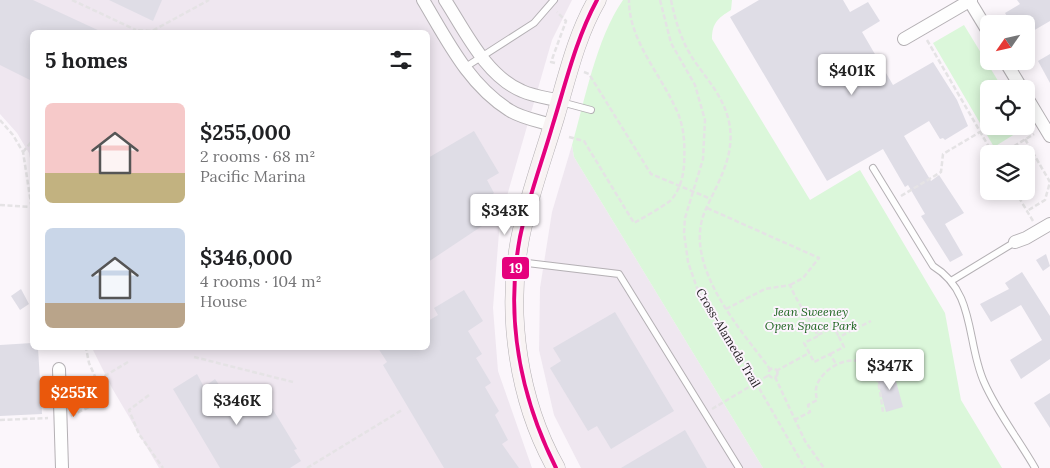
<!DOCTYPE html>
<html lang="en">
<head>
<meta charset="utf-8">
<style>
  :root { --surface:#fff; --page:#f6f6f6; --text:#202124; --muted:#757577; --accent:#ea580c }
  body { margin:0; font-family:Lora,serif; background:var(--page); color:var(--text); height:100vh; display:flex; flex-direction:column; font-size:19px; white-space:nowrap }
  * { box-sizing:border-box; margin:0 }
  p { font-size:16px; color:var(--muted) }
  .icon { flex:none; width:28px; height:28px; fill:none; stroke:currentColor; stroke-width:2; stroke-linecap:round; stroke-linejoin:round }
  .map { position:relative; flex:1; overflow:hidden }
  .drawer { position:absolute; left:30px; top:30px; width:400px; height:320px; display:flex; flex-direction:column; background:var(--surface); border-radius:8px; box-shadow:0 2px 12px #0003 }
  .drawer>* { flex:none }
  .needle { width:32px; rotate:236deg }
  .tools { position:absolute; left:980px; top:15px; display:grid; gap:10px }
  .tools a { display:grid; place-items:center; width:55px; height:55px; border-radius:8px; background:var(--surface); box-shadow:0 2px 12px #0003; font-size:25px }
  .price { position:absolute; translate:-50% -42px; padding:0 11px; border-radius:5px; background:#fff; color:#222; font-size:16px; line-height:32px; filter:drop-shadow(0 1px 2px #0008) }
  .price::after { content:''; position:absolute; left:50%; top:30px; width:15px; height:11px; margin-left:-8px; background:inherit; clip-path:polygon(0 0,100% 0,50% 100%) }
  .price.current { background:var(--accent); color:#fff }
  ul { padding:0; list-style:none }
  li { display:flex; align-items:center; gap:15px; height:125px; padding:0 15px }
  li span { display:grid; place-items:center; flex:none; width:140px; height:100px; border-radius:8px; color:#555 }
  li>.icon { margin-inline-start:auto }
  span .icon { width:60px; height:60px; fill:#fffc; stroke-width:1 }
  li b { font-size:21px }
  h2 { display:flex; justify-content:space-between; align-items:center; height:60px; padding:0 15px; font-size:21px }
  .map>svg:first-child { display:block }
  .built { fill:#efe7f0 }
  .green { fill:#dbf7da }
  .building { fill:#dfdde6 }
  .lines { fill:none; stroke-linecap:round; stroke-linejoin:round }
  .lane-casing { stroke:#b4b0b4; stroke-width:8 }
  .street-casing { stroke:#b4b0b4; stroke-width:14 }
  .secondary-casing { stroke:#b4b0b4; stroke-width:19 }
  .path { stroke:#e5e3e5; stroke-width:2.5; stroke-dasharray:5 2.5; stroke-linecap:butt }
  .lane { stroke:#fefefe; stroke-width:6 }
  .street { stroke:#fefefe; stroke-width:12 }
  .secondary { stroke:#f8f3f3; stroke-width:18 }
  .bus-1-casing { stroke:#fcf4fd; stroke-width:8 }
  .bus-1 { stroke:#e5007d; stroke-width:4 }
  .labels { text-anchor:middle; stroke-width:4; stroke-linejoin:round; paint-order:stroke }
  .park-label { font-size:12px; font-style:italic; fill:#1f6621; stroke:#fcf4fd }
  .street-label { font-size:12px; fill:#1f1c1f; stroke:#fcf4fd }
  .line-badge { stroke:#fcf4fd; stroke-width:2 }
  .badge-label { font-size:14px; text-anchor:middle; font-weight:bold; fill:#fff }
</style>
</head>
<body>
<div class="map">
<svg width="1050" height="468" viewBox="0 0 1050 468">
  <rect width="100%" height="100%" fill="#fbf6fb"/>
  <!-- built -->
  <g class="built">
    <polygon points="0,0 572,0 552,40 500,220 493,308 498,371 532,468 159,468 112,388 92,348 428,348 428,32 32,32 32,170 29,153 17,133 0,114"/>
    <polygon points="572,145 574,157 763,468 581,468 554,415 539,350 540,288 552,212"/>
  </g>
  <!-- green -->
  <g class="green">
    <path d="M 623,0 L 732,0 L 731,10 C 718,18 712,23 712,39 L 810,200 L 860,170 L 945,313 L 961,400 L 1002,468 L 763,468 L 574,157 L 572,145 C 585,100 596,39 623,0 Z"/>
    <polygon points="964,25 1003,89 989,89 989,126 1026,127 994,147 933,43"/>
  </g>
  <!-- building -->
  <g class="building">
    <polygon points="0,0 33,0 102,32 32,32 32,81 0,65"/>
    <polygon points="109,0 162,0 153,21"/>
    <polygon points="759,0 843,0 850,12 868,2 880,21 862,32 893,85 933,62 957,100 968,126 945,140 943,138 940,139 929,121 904,136 931,181 939,175 964,213 945,224 963,255 950,262 921,216 925,214 908,185 905,187 883,149 827,181 730,17"/>
    <polygon points="1017,0 1050,0 1050,21 1026,35 1026,24 1012,24 1005,13 1020,4"/>
    <polygon points="1050,54 1050,83 1038,61"/>
    <polygon points="474,131 499,173 487,180 494,193 483,201 491,213 478,220 482,226 428,262 428,158"/>
    <polygon points="1046,254 1050,266 1043,271 1036,260"/>
    <polygon points="1022,272 1050,316 1050,359 1021,379 1010,360 1042,340 1021,305 991,322 980,304 1009,289 1005,283"/>
    <polygon points="21,289 29,304 20,310 11,296"/>
    <polygon points="464,290 483,321 468,331 482,354 476,358 491,383 485,387 499,411 495,415 508,440 502,444 519,468 444,468 383,365 387,362 378,348 428,348 428,321 438,315 434,308"/>
    <polygon points="615,312 674,411 611,449 597,426 588,431 550,368 561,361 553,348"/>
    <polygon points="32,343 32,348 38,348 42,414 0,416 0,345"/>
    <polygon points="893,370 903,407 886,412 876,375"/>
    <polygon points="197,374 204,387 215,379 224,392 236,384 243,396 256,388 263,399 266,398 297,449 294,450 301,461 290,468 220,468 173,389"/>
    <polygon points="1050,393 1050,428 1034,403"/>
    <polygon points="685,430 707,468 621,468"/>
  </g>
  <g class="lines">
    <defs>
      <g id="lane">
        <polyline points="464,68 534,23 554,0"/>
        <polyline points="561,102 591,110"/>
        <path d="M 873,168 L 933,266 C 976,292 966,342 984,382 C 997,412 1019,440 1035,468"/>
        <polyline points="519,262 619,274 739,468"/>
        <polyline points="951,281 1015,242"/>
      </g>
      <g id="street">
        <path d="M 423,0 C 447,40 468,84 509,110 C 521,118 539,121 552,125"/>
        <path d="M 445,0 C 465,31 486,76 522,91 C 533,96 548,98 560,101"/>
        <polyline points="969,0 989,33"/>
        <polyline points="904,39 971,0"/>
        <polyline points="1005,61 1022,89"/>
        <polyline points="1026,96 1050,136"/>
        <polyline points="1015,242 1026,238 1050,224"/>
        <polyline points="59,369 62,468"/>
      </g>
      <path id="secondary" d="M 556,468 C 518,400 506,315 520,239 C 528,198 543,158 555,118 C 567,78 576,36 597,0"/>
    </defs>
    <!-- lane casing -->
    <use href="#lane" class="lane-casing"/>
    <!-- street casing -->
    <use href="#street" class="street-casing"/>
    <!-- secondary casing -->
    <use href="#secondary" class="secondary-casing"/>
    <!-- path -->
    <g class="path">
      <polyline points="72,0 136,30"/>
      <polyline points="660,0 671,43 695,85 705,120 703,159 685,218 684,233 688,262 697,288 740,355 805,468"/>
      <path d="M 671,0 C 676,24 683,46 698,66 C 711,84 724,99 729,122 C 736,155 718,182 705,211 C 682,265 741,330 770,369"/>
      <polyline points="131,32 136,30 152,31 209,0"/>
      <polyline points="927,40 993,154"/>
      <polyline points="555,63 551,62 566,21 557,12"/>
      <polyline points="584,72 589,74 651,174 711,199"/>
      <polyline points="0,120 13,135 23,152 32,210"/>
      <path d="M 569,137 L 584,141 L 634,223 C 646,216 659,209 670,201 C 679,192 683,178 684,166 C 685,146 685,126 675,107 C 659,72 629,40 629,0"/>
      <polyline points="1025,139 1050,182 1045,200 1027,211"/>
      <polyline points="23,152 32,141"/>
      <polyline points="1001,154 1034,134"/>
      <polyline points="1015,191 1033,221"/>
      <polyline points="901,196 941,172 943,154 980,132"/>
      <polyline points="0,205 31,207"/>
      <polyline points="707,208 819,258 803,278 790,285"/>
      <path d="M 726,309 L 765,289 L 790,285 C 797,303 810,318 818,336 L 804,343 L 814,362 L 830,354 L 836,364"/>
      <polyline points="818,335 834,327 839,337"/>
      <polyline points="830,354 844,347 839,337 871,321"/>
      <polyline points="194,357 293,382"/>
      <circle cx="773" cy="373" r="4.5"/>
      <polyline points="776,371 809,353"/>
      <polyline points="775,377 805,441 824,468"/>
      <polyline points="98,380 128,362"/>
      <polyline points="149,395 129,410 139,434 163,468"/>
      <polyline points="712,409 769,375"/>
      <polyline points="71,416 105,399 89,363 86,348"/>
      <polyline points="0,420 48,418"/>
      <path d="M 794,420 L 810,412 L 808,405 L 817,400 C 816,395 815,390 817,385 C 824,365 859,349 873,371 C 880,381 881,400 883,412"/>
      <polyline points="307,468 402,410"/>
    </g>
    <!-- lane -->
    <use href="#lane" class="lane"/>
    <!-- street -->
    <use href="#street" class="street"/>
    <!-- secondary -->
    <use href="#secondary" class="secondary"/>
    <defs>
      <path id="bus-1" d="M 556,468 C 520,396 505,317 520,237 C 528,199 542,162 553,124 C 566,82 576,39 597,0"/>
    </defs>
    <!-- bus-1 casing -->
    <use href="#bus-1" class="bus-1-casing"/>
    <!-- bus-1 -->
    <use href="#bus-1" class="bus-1"/>
  </g>
  <g class="labels">
    <!-- park labels -->
    <g class="park-label">
      <text x="811" y="316">Jean Sweeney<tspan x="811" dy="14">Open Space Park</tspan></text>
    </g>
    <!-- street labels -->
    <g class="street-label">
      <text transform="translate(728 338) rotate(59)" y="4">Cross-Alameda Trail</text>
    </g>
  </g>
  <rect class="line-badge" x="501" y="256" width="29" height="24" rx="5" fill="#e5007d"/>
  <g class="badge-label">
    <text x="516" y="273">19</text>
  </g>
</svg>
<div class="tools">
<a><svg class="needle" viewBox="-14 -14 28 28"><path d="M0-13l5 13h-10z" fill="#e53935"/><path d="M0 13l5-13h-10z" fill="#757577"/></svg></a>
<a><svg class="icon" aria-label="locate" viewBox="0 0 24 24"><circle cx="12" cy="12" r="6"/><path d="M12 2v4M12 18v4M2 12h4M18 12h4"/></svg></a>
<a><svg class="icon" aria-label="layers" viewBox="0 0 24 24"><path d="M12 4l9 5-9 5-9-5zM3 14l9 5 9-5"/></svg></a>
</div>
<b class="price" style="left:852px;top:96px">$401K</b>
<b class="price" style="left:505px;top:236px">$343K</b>
<b class="price" style="left:890px;top:391px">$347K</b>
<b class="price current" style="left:74px;top:418px">$255K</b>
<b class="price" style="left:237px;top:426px">$346K</b>
<section class="drawer">
<h2>5 homes<svg class="icon" aria-label="filters" viewBox="0 0 24 24"><path d="M4 7h16M4 17h16"/><circle cx="9" cy="7" r="2"/><circle cx="15" cy="17" r="2"/></svg></h2>
<ul>
<li><span style="background:linear-gradient(#f6c9c9 70%,#c2b280 0)"><svg class="icon" aria-label="home" viewBox="0 0 24 24"><path d="M3 11l9-7 9 7M6 9v11h12V9"/></svg></span><div><b>$255,000</b><p>2 rooms · 68 m²</p><p>Pacific Marina</p></div></li>
<li><span style="background:linear-gradient(#c9d6e8 75%,#b9a48a 0)"><svg class="icon" aria-label="home" viewBox="0 0 24 24"><path d="M3 11l9-7 9 7M6 9v11h12V9"/></svg></span><div><b>$346,000</b><p>4 rooms · 104 m²</p><p>House</p></div></li>
</ul>
</section>
</div>
</body>
</html>
